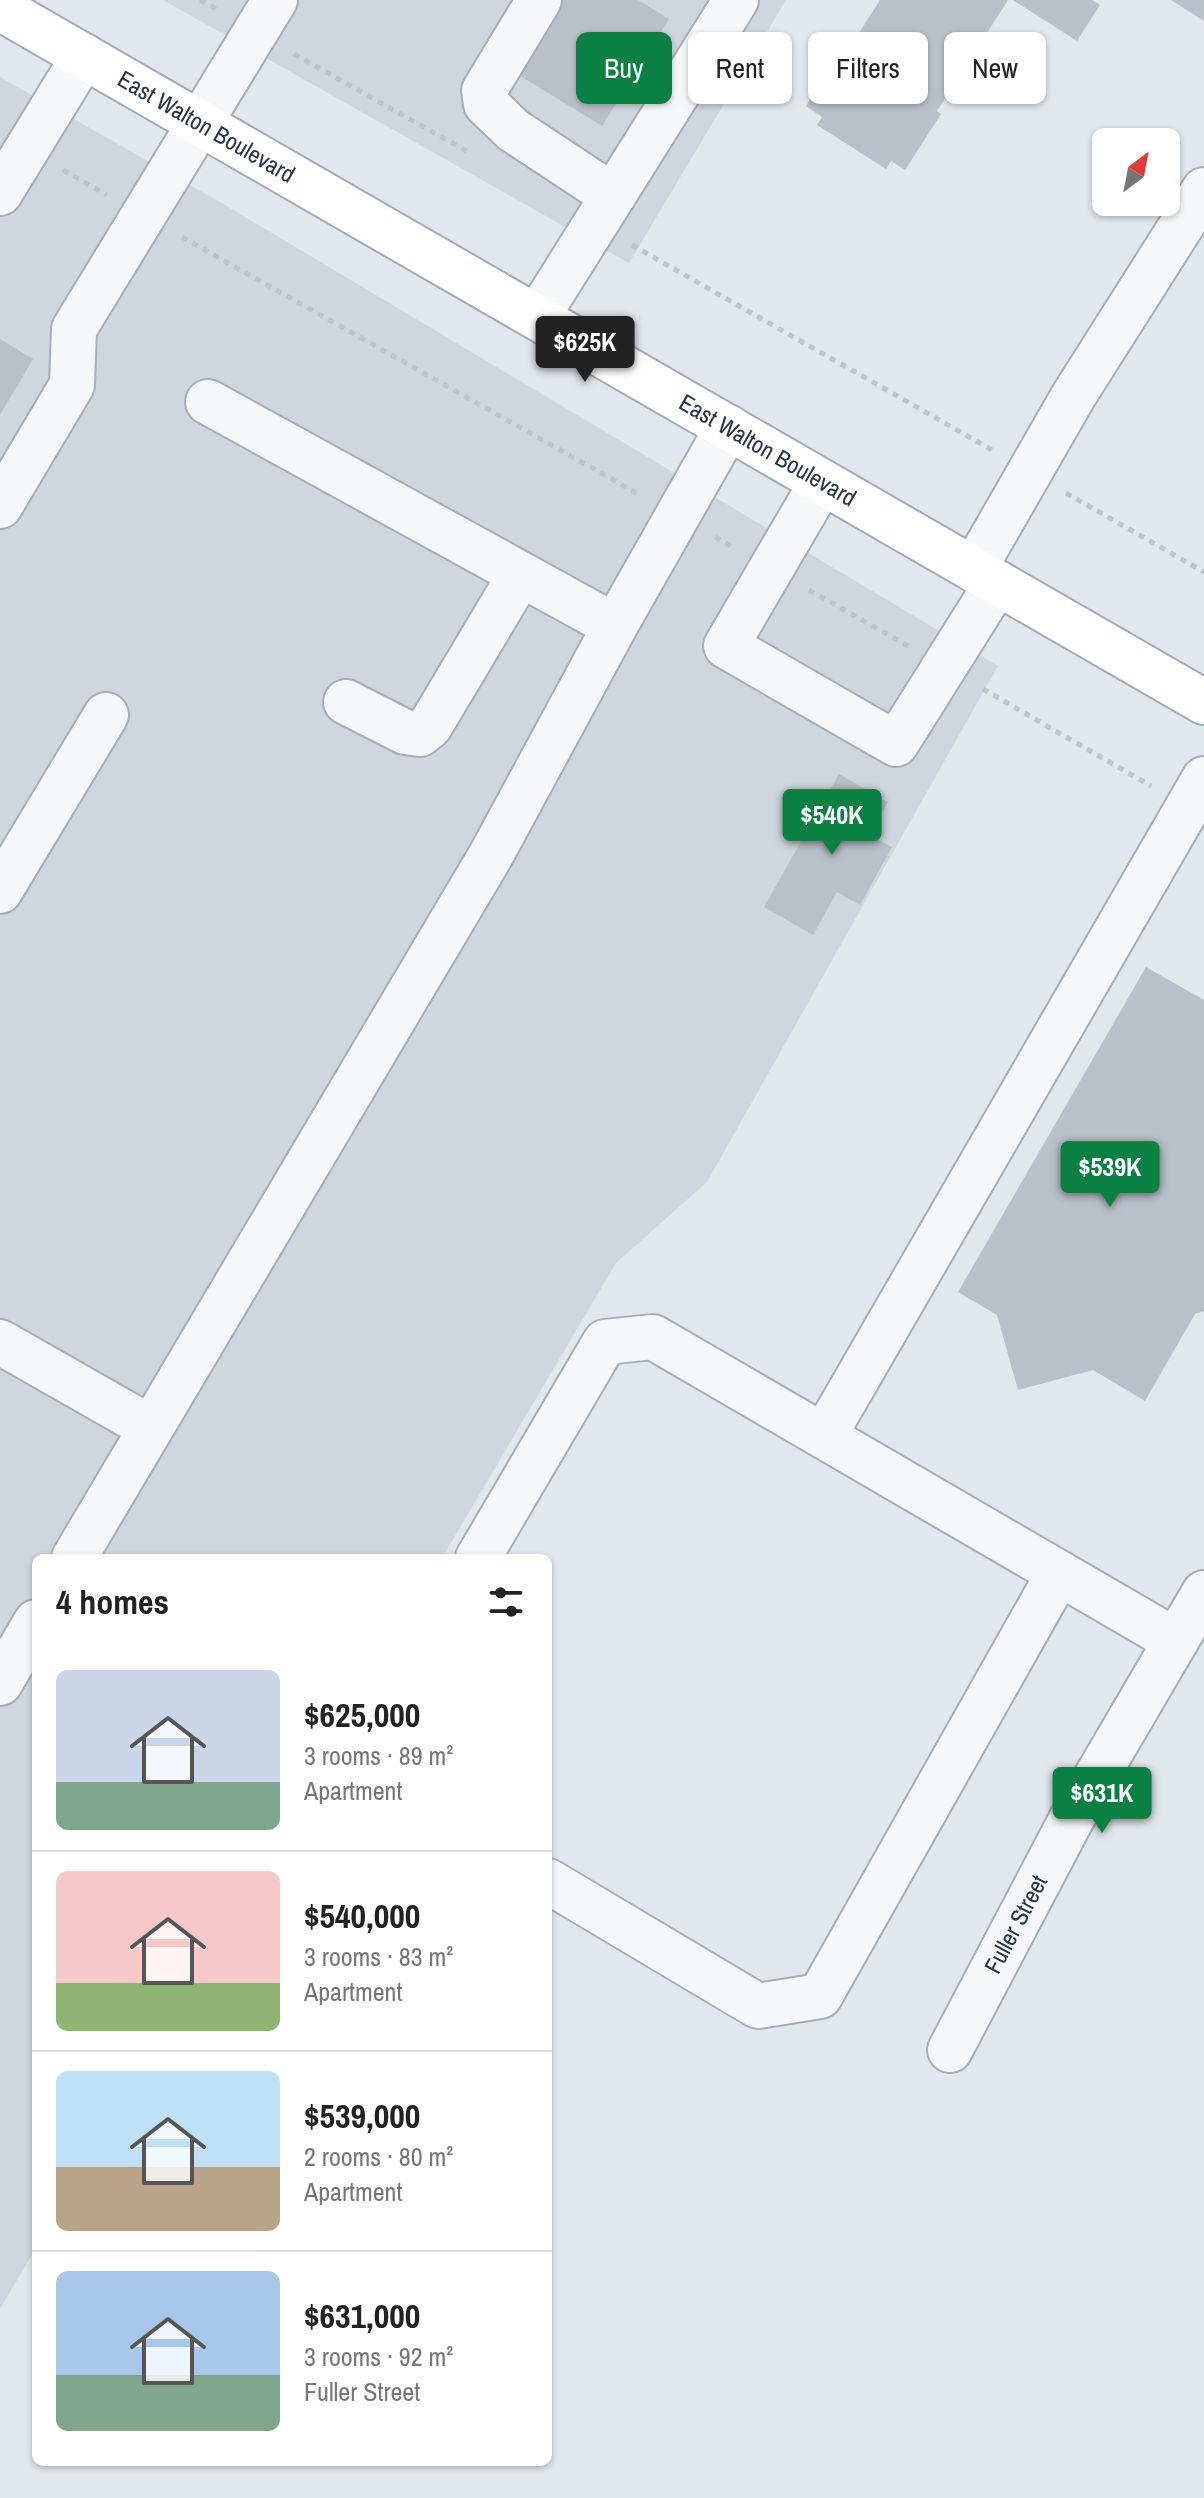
<!DOCTYPE html>
<html lang="en">
<head>
<meta charset="utf-8">
<style>
  :root { --surface:#fff; --page:#f2f2f2; --text:#222; --muted:#767676; --line:#e0e0e0; --accent:#0b8043 }
  body { margin:0; font-family:"Archivo Narrow",sans-serif; background:var(--page); color:var(--text); height:100vh; display:flex; flex-direction:column; font-size:30px; white-space:nowrap }
  * { box-sizing:border-box; margin:0 }
  p { font-size:26px; color:var(--muted) }
  .icon { flex:none; width:44px; height:44px; fill:none; stroke:currentColor; stroke-width:2; stroke-linecap:round; stroke-linejoin:round }
  .map { position:relative; flex:1; overflow:hidden }
  .sheet { position:absolute; left:32px; top:1554px; width:520px; height:912px; display:flex; flex-direction:column; background:var(--surface); border-radius:12px; box-shadow:0 2px 6px #0004 }
  .sheet>* { flex:none }
  .hud { position:absolute; left:576px; top:32px; width:508px; height:72px; display:flex; gap:16px }
  .needle { width:52px; rotate:32deg }
  .fabs { position:absolute; left:1092px; top:128px; display:grid; gap:16px }
  .fabs a { display:grid; place-items:center; width:88px; height:88px; border-radius:12px; background:var(--surface); box-shadow:0 2px 6px #0004; font-size:40px }
  .price { position:absolute; translate:-50% -68px; padding:0 18px; border-radius:8px; background:var(--accent); color:#fff; font-size:26px; line-height:52px; filter:drop-shadow(0 2px 4px #0008) }
  .price::after { content:''; position:absolute; left:50%; top:48px; width:24px; height:18px; margin-left:-12px; background:inherit; clip-path:polygon(0 0,100% 0,50% 100%) }
  .price.on { background:#222; color:#fff }
  ul { padding:0; list-style:none }
  li { display:flex; align-items:center; gap:24px; height:200px; padding:0 24px }
  li+li { border-top:2px solid var(--line) }
  li span { display:grid; place-items:center; flex:none; width:224px; height:160px; border-radius:12px; color:#555 }
  li>.icon { margin-inline-start:auto }
  span .icon { width:96px; height:96px; fill:#fffc; stroke-width:1 }
  li b { font-size:34px }
  h2 { display:flex; justify-content:space-between; align-items:center; height:96px; padding:0 24px; font-size:34px }
  .tag { padding:0 28px; border-radius:12px; background:var(--surface); box-shadow:0 2px 6px #0004; font-size:28px; line-height:72px }
  .tag.on { background:var(--accent); color:#fff }
  .map>svg:first-child { display:block }
  .built { fill:#d0d6de }
  .building { fill:#b9c0ca }
  .lines { fill:none; stroke-linecap:round; stroke-linejoin:round }
  .minor-casing { stroke:#a7aeb7; stroke-width:48 }
  .major-casing { stroke:#a1acb8; stroke-width:48 }
  .path { stroke:#c1c5ca; stroke-width:5; stroke-dasharray:6 6; stroke-linecap:butt }
  .minor { stroke:#f6f7f9; stroke-width:44 }
  .major { stroke:#fff; stroke-width:44 }
  .labels { text-anchor:middle; stroke-width:7; stroke-linejoin:round; paint-order:stroke }
  .street-label { font-size:24px; fill:#293545; stroke:#f3f6f9 }
</style>
</head>
<body>
<div class="map">
<svg width="1204" height="2498" viewBox="0 0 1204 2498">
  <rect width="100%" height="100%" fill="#e2e7ec"/>
  <!-- built -->
  <g class="built">
    <polygon points="163,0 786,0 629,263"/>
    <polygon points="0,77 220,202 998,666 707,1182 616,1263 442,1558 36,1558 36,2248 0,2309"/>
  </g>
  <!-- building -->
  <g class="building">
    <polygon points="552,0 638,0 669,19 602,126 509,69"/>
    <polygon points="880,0 1008,0 937,111 941,114 905,170 891,161 886,169 817,125 822,117 806,106 838,55 843,58"/>
    <polygon points="1013,0 1092,0 1100,5 1077,41"/>
    <polygon points="1171,0 1204,0 1204,21"/>
    <polygon points="0,339 33,359 0,415"/>
    <polygon points="839,774 888,802 870,835 892,847 860,905 837,892 813,935 764,907"/>
    <polygon points="1146,967 1204,1000 1204,1311 1195,1314 1145,1401 1093,1370 1018,1390 997,1315 958,1292"/>
  </g>
  <g class="lines">
    <defs>
      <g id="minor">
        <polyline points="539,0 484,91 486,104 513,130 613,196"/>
        <polyline points="0,193 84,56"/>
        <polyline points="537,317 736,0"/>
        <polyline points="208,402 615,626 728,427"/>
        <polyline points="822,482 726,646 896,744 997,583"/>
        <polyline points="0,506 72,385 74,329 275,0"/>
        <polyline points="974,569 1074,395 1204,190"/>
        <polyline points="346,702 405,732 420,734 430,726 520,575"/>
        <polyline points="0,891 106,715"/>
        <polyline points="0,1342 151,1428"/>
        <polyline points="824,1436 1204,779"/>
        <polyline points="74,1558 491,855 615,626"/>
        <polyline points="478,1558 605,1342 653,1337 1176,1641"/>
        <polyline points="0,1683 36,1622"/>
        <polyline points="548,1881 758,2006 820,1996 1059,1573"/>
        <path id="s1" d="M 950,2050 L 1071,1820 L 1204,1593"/>
      </g>
      <g id="major">
        <path id="s2" d="M 0,8 L 1204,702"/>
      </g>
    </defs>
    <!-- minor casing -->
    <use href="#minor" class="minor-casing"/>
    <!-- major casing -->
    <use href="#major" class="major-casing"/>
    <!-- path -->
    <g class="path">
      <polyline points="200,0 220,11"/>
      <polyline points="294,54 470,153"/>
      <polyline points="63,170 107,195"/>
      <polyline points="182,237 640,495"/>
      <polyline points="632,245 992,450"/>
      <polyline points="1066,493 1204,572"/>
      <polyline points="715,537 734,548"/>
      <polyline points="809,590 908,646"/>
      <polyline points="983,689 1151,786"/>
    </g>
    <!-- minor -->
    <use href="#minor" class="minor"/>
    <!-- major -->
    <use href="#major" class="major"/>
  </g>
  <g class="labels">
    <!-- street labels -->
    <g class="street-label">
      <text dy="8" stroke="none"><textPath href="#s2" startOffset="238">East Walton Boulevard</textPath></text>
      <text dy="8" stroke="none"><textPath href="#s2" startOffset="886">East Walton Boulevard</textPath></text>
      <text dy="8" stroke="none"><textPath href="#s1" startOffset="142">Fuller Street</textPath></text>
    </g>
  </g>
</svg>
<div class="fabs">
<a><svg class="needle" viewBox="-14 -14 28 28"><path d="M0-13l5 13h-10z" fill="#e53935"/><path d="M0 13l5-13h-10z" fill="#767676"/></svg></a>
</div>
<b class="price on" style="left:585px;top:384px">$625K</b>
<b class="price" style="left:832px;top:857px">$540K</b>
<b class="price" style="left:1110px;top:1209px">$539K</b>
<b class="price" style="left:1102px;top:1835px">$631K</b>
<div class="hud">
<a class="tag on">Buy</a>
<a class="tag">Rent</a>
<a class="tag">Filters</a>
<a class="tag">New</a>
</div>
<section class="sheet">
<h2>4 homes<svg class="icon" aria-label="filters" viewBox="0 0 24 24"><path d="M4 7h16M4 17h16"/><circle cx="9" cy="7" r="2"/><circle cx="15" cy="17" r="2"/></svg></h2>
<ul>
<li><span style="background:linear-gradient(#c9d6e8 70%,#7fa58c 0)"><svg class="icon" aria-label="home" viewBox="0 0 24 24"><path d="M3 11l9-7 9 7M6 9v11h12V9"/></svg></span><div><b>$625,000</b><p>3 rooms · 89 m²</p><p>Apartment</p></div></li>
<li><span style="background:linear-gradient(#f6c9c9 70%,#8fb573 0)"><svg class="icon" aria-label="home" viewBox="0 0 24 24"><path d="M3 11l9-7 9 7M6 9v11h12V9"/></svg></span><div><b>$540,000</b><p>3 rooms · 83 m²</p><p>Apartment</p></div></li>
<li><span style="background:linear-gradient(#bfe0f5 60%,#b9a48a 0)"><svg class="icon" aria-label="home" viewBox="0 0 24 24"><path d="M3 11l9-7 9 7M6 9v11h12V9"/></svg></span><div><b>$539,000</b><p>2 rooms · 80 m²</p><p>Apartment</p></div></li>
<li><span style="background:linear-gradient(#a9c7e8 65%,#7fa58c 0)"><svg class="icon" aria-label="home" viewBox="0 0 24 24"><path d="M3 11l9-7 9 7M6 9v11h12V9"/></svg></span><div><b>$631,000</b><p>3 rooms · 92 m²</p><p>Fuller Street</p></div></li>
</ul>
</section>
</div>
</body>
</html>
